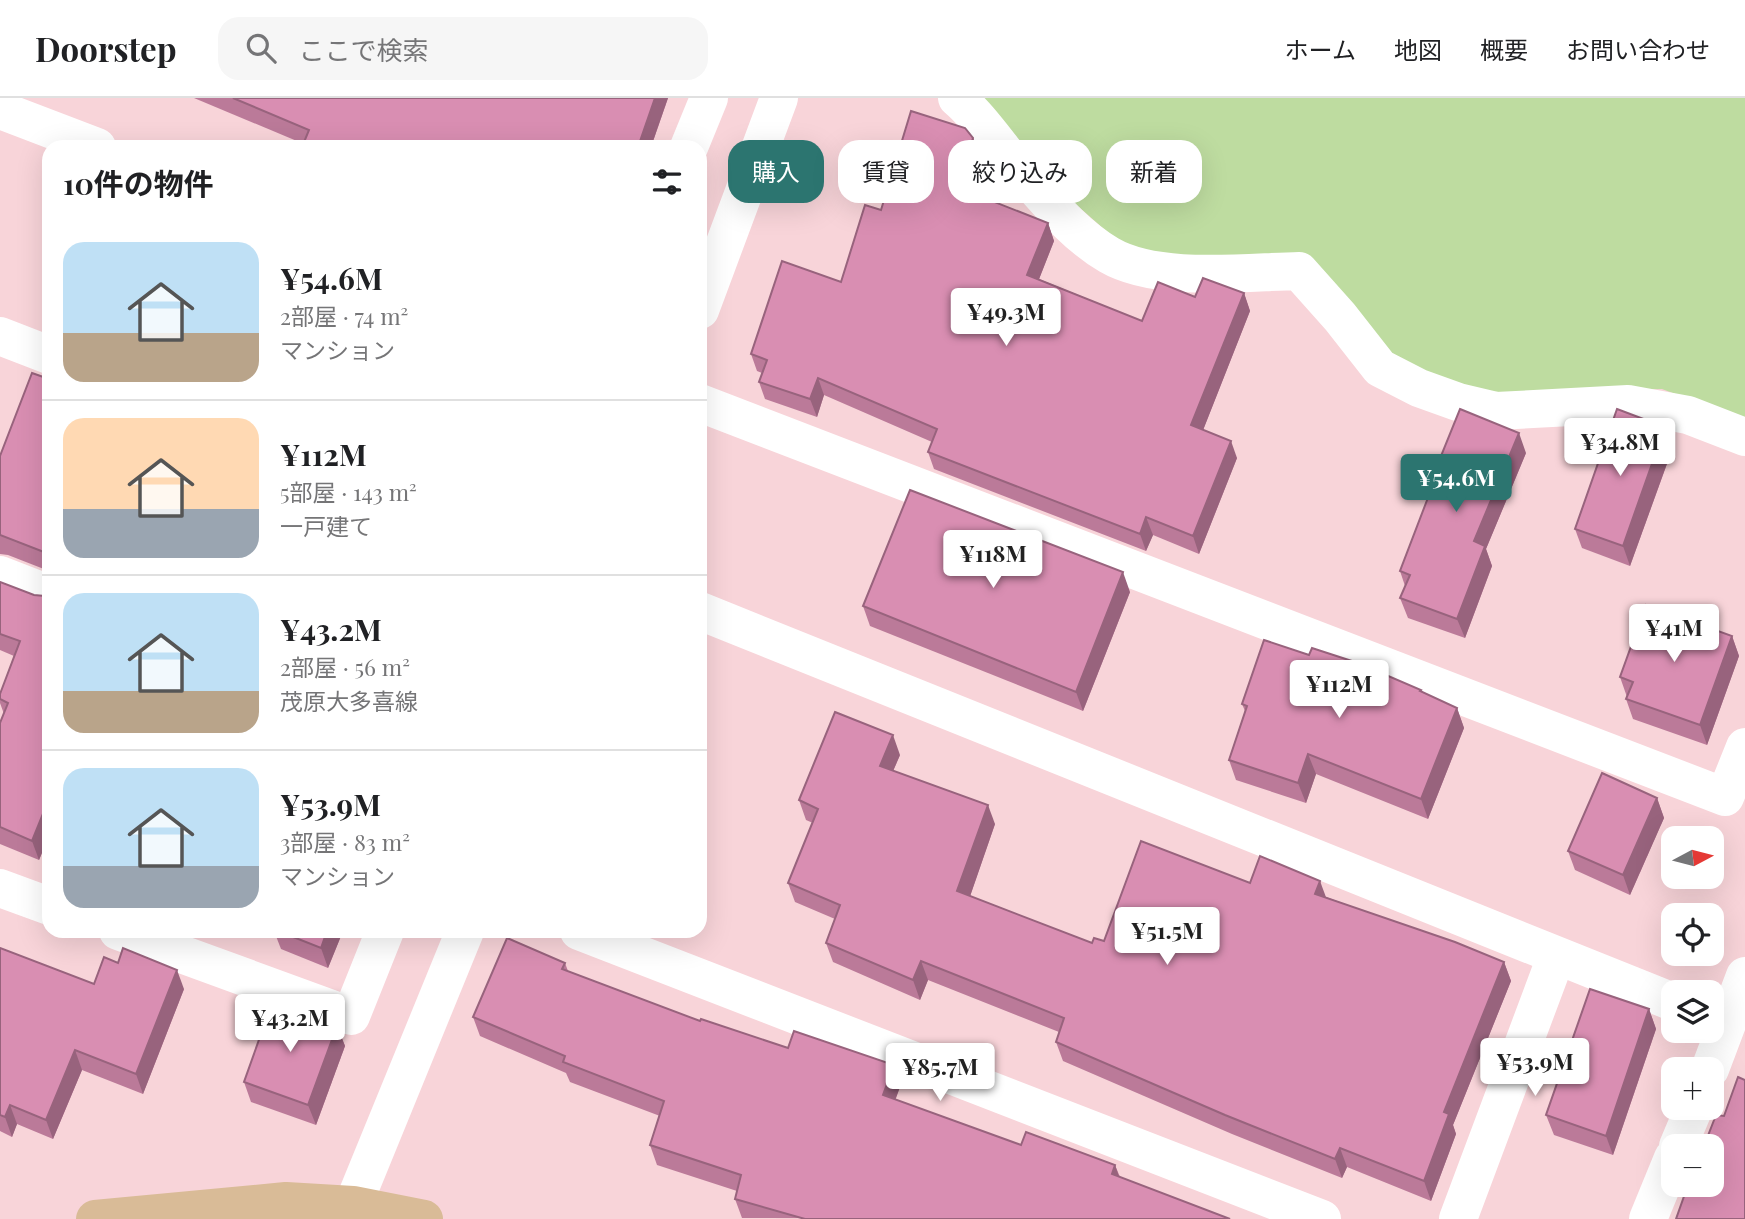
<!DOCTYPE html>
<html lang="ja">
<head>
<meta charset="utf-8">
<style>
  :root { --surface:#fff; --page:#f6f6f6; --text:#202124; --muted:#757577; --line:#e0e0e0; --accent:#2c7570 }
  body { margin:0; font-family:"Playfair Display","Noto Sans JP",serif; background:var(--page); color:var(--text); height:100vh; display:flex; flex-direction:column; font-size:26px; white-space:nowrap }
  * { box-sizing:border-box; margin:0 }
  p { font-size:23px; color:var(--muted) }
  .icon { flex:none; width:38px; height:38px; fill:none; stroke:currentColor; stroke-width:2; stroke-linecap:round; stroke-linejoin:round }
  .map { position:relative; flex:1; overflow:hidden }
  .side { position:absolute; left:42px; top:42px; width:665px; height:798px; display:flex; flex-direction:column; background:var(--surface); border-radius:21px; box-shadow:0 7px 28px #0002 }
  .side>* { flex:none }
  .guide { position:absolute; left:728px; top:42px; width:665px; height:63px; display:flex; gap:14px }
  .needle { width:46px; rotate:83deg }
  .tools { position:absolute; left:1661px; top:728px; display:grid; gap:14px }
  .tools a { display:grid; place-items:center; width:63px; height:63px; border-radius:14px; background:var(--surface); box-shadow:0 7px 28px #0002; font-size:35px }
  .price { position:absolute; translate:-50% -60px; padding:0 16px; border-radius:7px; background:#fff; color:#222; font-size:23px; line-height:46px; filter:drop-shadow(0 2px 4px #0008) }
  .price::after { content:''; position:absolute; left:50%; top:42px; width:21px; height:16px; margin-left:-10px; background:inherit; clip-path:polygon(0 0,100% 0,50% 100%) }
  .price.selected { background:var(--accent); color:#fff }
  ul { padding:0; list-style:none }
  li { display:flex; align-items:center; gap:21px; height:175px; padding:0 21px }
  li+li { border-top:2px solid var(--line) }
  li span { display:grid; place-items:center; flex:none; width:196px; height:140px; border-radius:21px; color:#555 }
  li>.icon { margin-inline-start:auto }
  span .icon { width:84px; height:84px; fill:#fffc; stroke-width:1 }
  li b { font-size:30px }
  h2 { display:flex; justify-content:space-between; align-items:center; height:84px; padding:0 21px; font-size:30px }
  .tag { padding:0 24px; border-radius:21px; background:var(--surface); box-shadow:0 7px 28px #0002; font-size:24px; line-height:63px }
  .tag.selected { background:var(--accent); color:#fff }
  header { display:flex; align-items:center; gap:42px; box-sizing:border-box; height:98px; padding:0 35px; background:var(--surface); border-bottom:2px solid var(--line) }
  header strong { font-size:33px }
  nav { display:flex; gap:38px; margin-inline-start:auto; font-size:24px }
  .search { width:490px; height:63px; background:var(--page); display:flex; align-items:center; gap:18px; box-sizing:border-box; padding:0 24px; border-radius:21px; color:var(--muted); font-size:26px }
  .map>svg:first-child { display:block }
  .green { fill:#bedca0 }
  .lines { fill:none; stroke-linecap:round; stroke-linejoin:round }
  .street { stroke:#fff; stroke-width:38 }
  .primary { stroke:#d9bb97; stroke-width:38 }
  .wall { fill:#bb7a99 }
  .shaded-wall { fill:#98637d }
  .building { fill:#d98eb2; stroke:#98637d; stroke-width:2 }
</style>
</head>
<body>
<header>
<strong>Doorstep</strong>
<div class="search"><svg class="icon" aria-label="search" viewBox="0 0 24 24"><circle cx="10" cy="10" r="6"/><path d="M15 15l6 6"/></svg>ここで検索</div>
<nav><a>ホーム</a><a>地図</a><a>概要</a><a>お問い合わせ</a></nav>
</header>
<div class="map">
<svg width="1745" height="1121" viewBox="0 0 1745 1121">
  <rect width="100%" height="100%" fill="#f8d4d9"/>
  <!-- green -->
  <polygon class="green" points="968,0 1745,0 1745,322 1662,291 1467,296 1388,253 1349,202 1162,161 1114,140 1063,95"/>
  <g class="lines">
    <!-- street -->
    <g class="street">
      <path d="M 957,0 C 983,22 1001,52 1024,77 C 1049,105 1076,138 1109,157 C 1157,185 1244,174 1299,173 L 1340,219 L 1380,270 L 1419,290 L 1458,304 L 1496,313 L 1628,306 L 1688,317 L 1745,339"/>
      <polyline points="0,12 97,49"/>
      <polyline points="689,49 709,0"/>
      <polyline points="700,212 779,0"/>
      <polyline points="0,238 49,257"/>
      <polyline points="700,305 1725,699 1745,649"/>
      <polyline points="0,477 49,496"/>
      <polyline points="700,513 1673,904"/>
      <polyline points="0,790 49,808"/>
      <polyline points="118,833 351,918 385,833"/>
      <polyline points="579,833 1322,1121"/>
      <polyline points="1710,971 1745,878"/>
      <polyline points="1678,1048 1694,1010"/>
      <polyline points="353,1107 465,833"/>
      <polyline points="1458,1121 1556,859"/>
      <polyline points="1648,1121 1673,1060"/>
    </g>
    <!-- primary -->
    <polyline class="primary" points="95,1121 286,1103 353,1107 424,1121"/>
  </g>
  <!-- wall -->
  <g class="wall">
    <polygon points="194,0 668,0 651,49 304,46"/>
    <polygon points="973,40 980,57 979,60 986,78 979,98 1048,125 1054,143 1039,181 1142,223 1195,199 1244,195 1250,213 1203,332 1237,360 1199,456 1153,437 1146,453 934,371 928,354 932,344 824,297 817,319 765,301 759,284 762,275 757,273 751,256 841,184 881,112"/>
    <polygon points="49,281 49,473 8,457 0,456 0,358"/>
    <polygon points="1673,349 1630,468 1582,450 1575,431"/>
    <polygon points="1526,355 1486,451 1492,468 1465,540 1408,520 1400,500 1405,488 1400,473 1428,401 1426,395"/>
    <polygon points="0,484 34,497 45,498 49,496 49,738 39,762 0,746 0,625 4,616 0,605 0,596 14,558 0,552"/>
    <polygon points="1130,494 1083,613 870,528 863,508"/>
    <polygon points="1732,538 1739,558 1707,647 1633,621 1626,601 1627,599 1620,579"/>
    <polygon points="1422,594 1457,610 1464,630 1428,721 1316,676 1306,705 1236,682 1229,662 1245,613 1242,606"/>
    <polygon points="900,657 893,673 995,726 970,798 1092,845 1104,843 1250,785 1326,799 1504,864 1511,883 1453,1027 1456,1036 1431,1103 1347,1069 1342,1080 1232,1036 1063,963 1056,944 1059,934 928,882 920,902 833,864 826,845 835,821 795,804 788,785 813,725 806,722 799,702"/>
    <polygon points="1657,700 1664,720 1630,797 1575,772 1568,753"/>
    <polygon points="274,833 343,833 328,870 281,851"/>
    <polygon points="0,850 94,886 184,891 143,996 82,972 53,1041 17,1026 12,1039 0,1033"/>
    <polygon points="565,865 568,873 700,923 901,986 895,1002 1021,1047 1115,1067 1120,1079 1230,1121 742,1120 735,1101 737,1093 657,1067 650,1047 660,1018 570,984 566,975 480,938 473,919"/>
    <polygon points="1649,911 1656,931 1613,1057 1554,1037 1546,1017"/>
    <polygon points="337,928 345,948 316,1027 251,1004 244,984"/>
  </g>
  <!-- shaded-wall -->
  <g class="shaded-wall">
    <polygon points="655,0 668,0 651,49 638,49"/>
    <polygon points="973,40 980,57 975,74 968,57"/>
    <polygon points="979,60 986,78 975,111 969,94"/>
    <polygon points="1048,125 1054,143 1034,194 1027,177"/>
    <polygon points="1244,195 1250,213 1198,345 1191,327"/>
    <polygon points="818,280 824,297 817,319 810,301"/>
    <polygon points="1665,329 1673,349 1630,468 1623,448"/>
    <polygon points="1519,335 1526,355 1486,451 1492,468 1465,540 1457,521 1474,443"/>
    <polygon points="1231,343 1237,360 1199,456 1193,438"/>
    <polygon points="1146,419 1153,437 1146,453 1140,436"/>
    <polygon points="1123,474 1130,494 1083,613 1076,594"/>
    <polygon points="1732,538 1739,558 1707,647 1700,627"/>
    <polygon points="1457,610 1464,630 1428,721 1421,701"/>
    <polygon points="893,637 900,657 887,687 880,668"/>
    <polygon points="1308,656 1316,676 1306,705 1298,685"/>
    <polygon points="1657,700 1664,720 1630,797 1623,777"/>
    <polygon points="49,701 49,738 39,762 32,743"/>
    <polygon points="988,707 995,726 965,813 957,793"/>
    <polygon points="1320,783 1327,802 1315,796"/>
    <polygon points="327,833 343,833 328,870 321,850"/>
    <polygon points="921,863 928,882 920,902 913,882"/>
    <polygon points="1504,864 1511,883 1453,1027 1456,1036 1431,1103 1424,1083 1444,1014"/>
    <polygon points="177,872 184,891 143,996 136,976"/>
    <polygon points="1649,911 1656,931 1613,1057 1606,1038"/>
    <polygon points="337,928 345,948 316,1027 308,1007"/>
    <polygon points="75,952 82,972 53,1041 46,1022"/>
    <polygon points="894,967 901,986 890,1017 883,997"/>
    <polygon points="10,1007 17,1026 12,1039 5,1019"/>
    <polygon points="1340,1050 1347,1069 1342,1080 1335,1061"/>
    <polygon points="1115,1067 1122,1087 1112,1076"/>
  </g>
  <!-- building -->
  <g class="building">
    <polygon points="233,0 655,0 638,49 302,49 309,32"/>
    <polygon points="911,13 965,30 973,40 968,57 979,60 969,94 1048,125 1027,177 1142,223 1158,184 1195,199 1203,180 1244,195 1191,327 1231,343 1193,438 1146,419 1140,436 928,354 937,331 818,280 810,301 759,284 767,262 751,256 782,163 841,184 865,107 881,112"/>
    <polygon points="32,275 49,281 49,456 0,437 0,358"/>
    <polygon points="1460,311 1519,335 1474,443 1485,448 1457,521 1400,500 1410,477 1400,473 1429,397 1426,395"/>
    <polygon points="1617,311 1665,329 1623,448 1575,431"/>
    <polygon points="910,392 1123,474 1076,594 863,508"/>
    <polygon points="0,484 34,497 45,498 49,496 49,701 32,743 0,729 0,625 8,605 0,601 0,596 20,543 0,536"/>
    <polygon points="1646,507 1732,538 1700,627 1626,601 1633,584 1620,579"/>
    <polygon points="1264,542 1309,557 1312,550 1358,565 1421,592 1420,593 1457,610 1421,701 1308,656 1298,685 1229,662 1247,608 1242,606"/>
    <polygon points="835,614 893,637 880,668 988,707 957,793 1092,845 1094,840 1104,843 1141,743 1250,785 1260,758 1320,783 1315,796 1455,844 1504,864 1444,1014 1449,1016 1424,1083 1340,1050 1335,1061 1225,1017 1056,944 1064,920 921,863 913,882 826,845 840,807 788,785 818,711 799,702"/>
    <polygon points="1602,675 1657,700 1623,777 1568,753"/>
    <polygon points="278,833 327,833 321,850"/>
    <polygon points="507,840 565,865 562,871 700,923 701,921 788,950 794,933 894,967 883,997 1021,1047 1026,1034 1115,1067 1112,1076 1230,1121 805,1121 735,1101 741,1077 650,1047 664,1003 563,964 565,958 473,919"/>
    <polygon points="0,850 94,886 104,859 118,865 123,850 177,872 136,976 75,952 46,1022 10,1007 5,1019 0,1017"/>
    <polygon points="1590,891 1649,911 1606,1038 1546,1017"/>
    <polygon points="272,905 337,928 308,1007 244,984"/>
    <polygon points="1738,979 1745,982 1745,1121 1676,1121 1688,1087 1712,1087 1712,1048 1704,1048 1716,1017 1724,1018"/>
  </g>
</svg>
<div class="tools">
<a><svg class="needle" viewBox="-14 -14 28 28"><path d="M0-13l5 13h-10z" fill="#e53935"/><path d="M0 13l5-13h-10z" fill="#757577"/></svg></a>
<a><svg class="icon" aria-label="locate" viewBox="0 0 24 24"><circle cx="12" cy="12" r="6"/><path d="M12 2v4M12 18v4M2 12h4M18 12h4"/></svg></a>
<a><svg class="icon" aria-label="layers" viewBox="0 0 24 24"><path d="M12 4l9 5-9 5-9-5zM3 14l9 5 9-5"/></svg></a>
<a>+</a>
<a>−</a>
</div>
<b class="price" style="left:1006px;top:250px">¥49.3M</b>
<b class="price" style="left:1620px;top:380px">¥34.8M</b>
<b class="price selected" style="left:1456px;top:416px">¥54.6M</b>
<b class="price" style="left:993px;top:492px">¥118M</b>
<b class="price" style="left:1674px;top:566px">¥41M</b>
<b class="price" style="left:1339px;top:622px">¥112M</b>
<b class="price" style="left:1167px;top:869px">¥51.5M</b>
<b class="price" style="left:290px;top:956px">¥43.2M</b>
<b class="price" style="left:1535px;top:1000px">¥53.9M</b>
<b class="price" style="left:940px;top:1005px">¥85.7M</b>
<div class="guide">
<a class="tag selected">購入</a>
<a class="tag">賃貸</a>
<a class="tag">絞り込み</a>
<a class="tag">新着</a>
</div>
<section class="side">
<h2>10件の物件<svg class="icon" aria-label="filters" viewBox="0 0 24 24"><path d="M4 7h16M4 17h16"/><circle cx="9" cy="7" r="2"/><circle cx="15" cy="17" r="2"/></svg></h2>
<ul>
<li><span style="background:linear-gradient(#bfe0f5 65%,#b9a48a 0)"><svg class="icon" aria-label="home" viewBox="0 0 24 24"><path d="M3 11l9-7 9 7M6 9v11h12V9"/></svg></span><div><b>¥54.6M</b><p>2部屋 · 74 m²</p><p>マンション</p></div></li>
<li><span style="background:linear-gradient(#ffd9b3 65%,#9aa5b1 0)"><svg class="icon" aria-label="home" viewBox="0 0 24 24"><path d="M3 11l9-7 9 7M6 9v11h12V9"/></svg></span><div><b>¥112M</b><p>5部屋 · 143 m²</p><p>一戸建て</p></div></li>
<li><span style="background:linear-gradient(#bfe0f5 70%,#b9a48a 0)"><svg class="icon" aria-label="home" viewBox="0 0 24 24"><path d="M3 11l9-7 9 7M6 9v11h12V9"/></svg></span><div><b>¥43.2M</b><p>2部屋 · 56 m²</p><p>茂原大多喜線</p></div></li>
<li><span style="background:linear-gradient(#bfe0f5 70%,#9aa5b1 0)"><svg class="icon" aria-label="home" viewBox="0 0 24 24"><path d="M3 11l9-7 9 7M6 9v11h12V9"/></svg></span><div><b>¥53.9M</b><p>3部屋 · 83 m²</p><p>マンション</p></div></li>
</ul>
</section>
</div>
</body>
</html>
